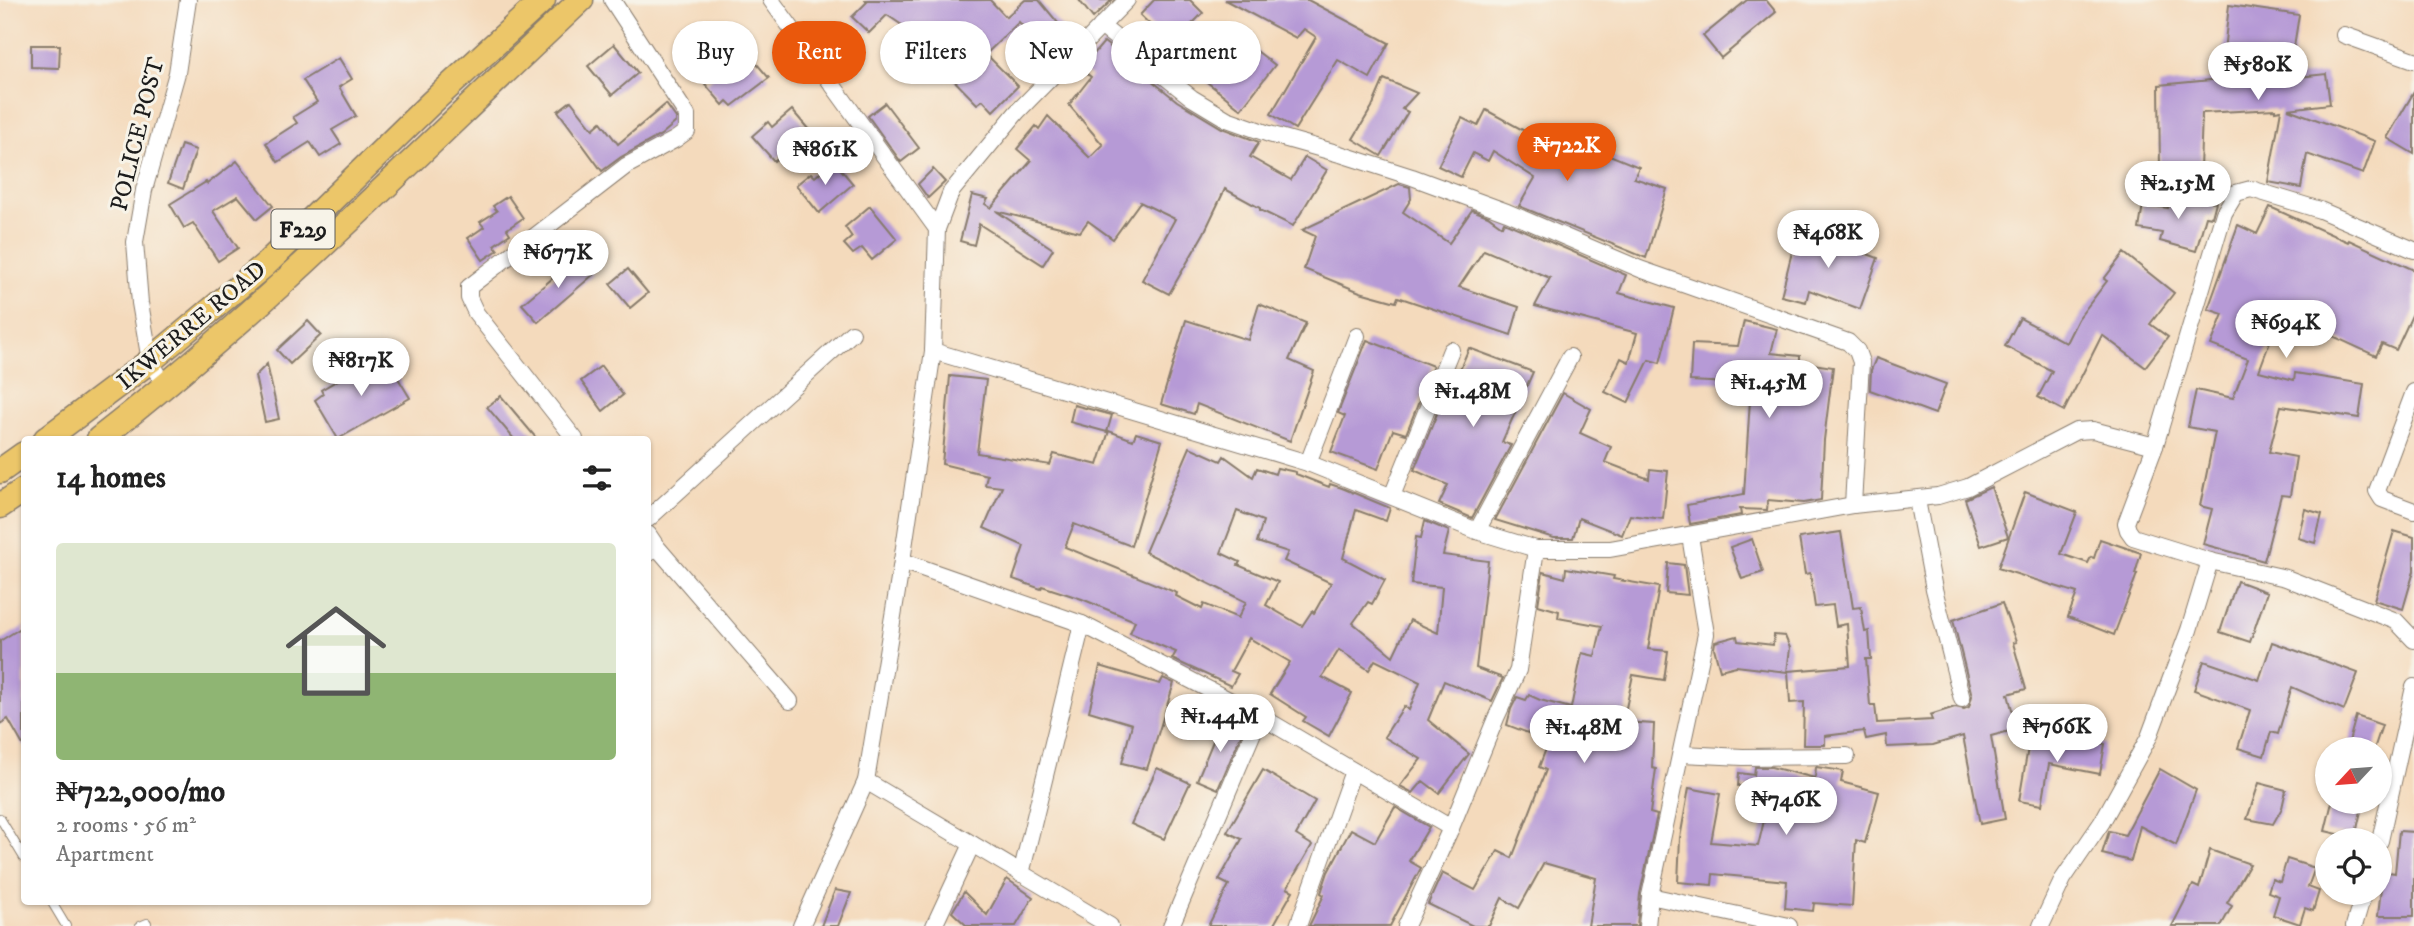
<!DOCTYPE html>
<html lang="en">
<head>
<meta charset="utf-8">
<style>
  :root { --surface:#fff; --page:#f6f6f6; --text:#222; --muted:#767676; --line:#e0e0e0; --accent:#ea580c }
  body { margin:0; font-family:"IM FELL DW Pica",serif; background:var(--page); color:var(--text); height:100vh; display:flex; flex-direction:column; font-size:26px; white-space:nowrap }
  * { box-sizing:border-box; margin:0 }
  p { font-size:23px; color:var(--muted) }
  .icon { flex:none; width:38px; height:38px; fill:none; stroke:currentColor; stroke-width:2; stroke-linecap:round; stroke-linejoin:round }
  .map { position:relative; flex:1; overflow:hidden }
  .details { position:absolute; left:21px; top:436px; width:630px; height:469px; display:flex; flex-direction:column; background:var(--surface); border-radius:7px; box-shadow:0 2px 5px #0004 }
  .details>* { flex:none }
  .guide { position:absolute; left:672px; top:21px; width:665px; height:63px; display:flex; gap:14px }
  .needle { width:46px; rotate:244deg }
  .fabs { position:absolute; left:2315px; top:737px; display:grid; gap:14px }
  .fabs a { display:grid; place-items:center; width:77px; height:77px; border-radius:50%; background:var(--surface); box-shadow:0 2px 5px #0004; font-size:35px }
  .price { position:absolute; translate:-50% -60px; padding:0 16px; border-radius:24px; background:#fff; color:#222; font-size:23px; line-height:46px; filter:drop-shadow(0 2px 4px #0008) }
  .price::after { content:''; position:absolute; left:50%; top:42px; width:21px; height:16px; margin-left:-10px; background:inherit; clip-path:polygon(0 0,100% 0,50% 100%) }
  .price.on { background:var(--accent); color:#fff }
  ul { padding:0; list-style:none }
  li { display:grid; align-content:center; gap:14px; height:371px; padding:0 35px }
  li+li { border-top:2px solid var(--line) }
  li span { display:grid; place-items:center; height:217px; border-radius:7px; color:#555 }
  li>.icon { margin-inline-start:auto }
  span .icon { width:126px; height:126px; fill:#fffc; stroke-width:1 }
  li b { font-size:30px }
  h2 { display:flex; justify-content:space-between; align-items:center; height:84px; padding:0 35px; font-size:30px }
  .chip { padding:0 24px; border-radius:32px; background:var(--surface); box-shadow:0 2px 5px #0004; font-size:24px; line-height:63px }
  .chip.on { background:var(--accent); color:#fff }
  .map>svg:first-child { display:block }
  .building { fill:#b69ad6; fill-rule:evenodd }
  .lines { fill:none; stroke-linecap:round; stroke-linejoin:round }
  .lane-casing { stroke:#887b6c; stroke-width:10 }
  .street-casing { stroke:#887b6c; stroke-width:18 }
  .primary-casing { stroke:#887b6c; stroke-width:27 }
  .lane { stroke:#fff; stroke-width:8 }
  .street { stroke:#fff; stroke-width:16 }
  .primary { stroke:#ecc669; stroke-width:24 }
  .labels { text-anchor:middle; stroke-width:6; stroke-linejoin:round; paint-order:stroke }
  .shield { fill:#f7f3e8; stroke:#5e5c59; stroke-width:2 }
  .shield-label { font-size:23px; font-weight:bold; fill:#1c1c1c }
  .street-label { font-size:24px; fill:#1c1c1c; stroke:#f7f3e8 }
</style>
</head>
<body>
<div class="map">
<svg width="2414" height="926" viewBox="0 0 2414 926">
  <rect width="100%" height="100%" fill="#f7f3e8"/>
  <filter id="ink" filterUnits="userSpaceOnUse"><feTurbulence type="fractalNoise" baseFrequency=".0143" numOctaves="2"/><feDisplacementMap in="SourceGraphic" scale="14" xChannelSelector="R" yChannelSelector="G"/><feConvolveMatrix kernelMatrix="1 2 1 2 8 2 1 2 1" color-interpolation-filters="sRGB"/></filter>
  <filter id="wash" filterUnits="userSpaceOnUse"><feTurbulence type="fractalNoise" baseFrequency=".00686" numOctaves="4" result="noise"/><feDisplacementMap in="SourceGraphic" scale="28" xChannelSelector="R" yChannelSelector="G"/><feGaussianBlur stdDeviation="1.57" result="paint"/><feColorMatrix in="noise" values="0 0 0 0 0 0 0 0 0 0 0 0 0 0 0 0 0 1.4 0 .05"/><feComposite in="paint" operator="in"/></filter>
  <g filter="url(#wash)">
    <rect width="100%" height="100%" fill="#f4dabc"/>
    <g id="blocks">
      <!-- building -->
      <g class="building">
        <polygon points="865,0 990,0 1006,17 1025,0 1039,0 1068,35 1046,54 1019,22 986,54 1018,86 993,111 983,100 977,104 945,71 948,68 915,39 918,36 887,15 869,33 852,17 867,2"/>
        <polygon points="1079,0 1112,0 1093,18"/>
        <polygon points="1154,0 1190,0 1203,13 1192,24 1239,61 1253,48 1275,65 1241,109 1173,55 1177,50 1140,15"/>
        <polygon points="1225,0 1308,0 1389,43 1370,78 1338,60 1295,129 1271,114 1316,37 1304,29 1296,38"/>
        <polygon points="1747,0 1766,0 1776,12 1721,58 1703,36"/>
        <polygon points="2229,5 2299,15 2289,78 2326,74 2330,104 2288,109 2375,141 2363,174 2307,154 2301,188 2268,182 2281,110 2275,111 2275,109 2202,113 2200,169 2194,168 2193,171 2160,171 2159,85 2221,79"/>
        <polygon points="1104,42 1177,101 1222,128 1259,142 1250,157 1291,180 1305,157 1327,170 1293,226 1260,210 1260,208 1225,189 1204,233 1169,294 1142,280 1175,219 1140,202 1113,239 1088,221 1080,232 996,211 1053,249 1043,265 979,224 974,245 960,241 972,195 988,199 985,204 991,208 1031,161 1017,149 1036,126 1039,129 1048,116 1090,158 1103,145 1069,105 1091,77 1081,69"/>
        <polygon points="614,44 638,73 612,95 588,66"/>
        <polygon points="31,45 60,45 59,68 31,67"/>
        <polygon points="745,50 769,78 732,106 727,101 723,105 705,84"/>
        <polygon points="339,58 352,79 339,87 356,116 332,130 341,144 320,157 310,142 278,162 266,143 297,123 293,117 317,102 303,80"/>
        <polygon points="1384,79 1417,93 1402,109 1408,112 1381,156 1353,139 1372,107"/>
        <polygon points="2414,92 2414,154 2387,138"/>
        <polygon points="571,101 593,129 601,122 618,144 666,104 676,118 676,122 661,135 621,157 602,171 558,111"/>
        <polygon points="885,103 919,148 901,162 868,116"/>
        <polygon points="792,110 809,130 774,161 752,136 768,122 772,127"/>
        <polygon points="1486,110 1552,146 1554,143 1594,165 1600,151 1639,167 1634,178 1667,189 1646,258 1519,206 1535,178 1493,151 1488,161 1473,153 1461,177 1438,166 1462,118 1478,126"/>
        <polygon points="181,145 196,150 183,189 168,183"/>
        <polygon points="237,161 273,206 257,219 238,196 213,211 238,248 218,261 193,223 184,228 170,204 206,182 207,184"/>
        <polygon points="834,161 853,184 819,213 796,185 811,173 815,177"/>
        <polygon points="933,169 945,182 928,198 918,184"/>
        <polygon points="1399,184 1410,187 1411,199 1403,212 1449,243 1472,210 1488,216 1502,226 1504,222 1626,275 1619,293 1674,308 1660,363 1649,360 1628,403 1605,392 1621,358 1629,362 1637,333 1535,306 1550,278 1484,250 1459,287 1519,307 1511,335 1398,297 1396,302 1360,292 1304,269 1315,236 1302,230"/>
        <polygon points="2171,195 2216,202 2212,217 2206,216 2196,251 2160,241 2162,233 2139,229 2143,204 2168,208"/>
        <polygon points="508,196 523,218 507,229 510,234 494,245 498,250 483,260 468,238 484,227 480,222 497,211 493,206"/>
        <polygon points="870,206 897,239 872,260 862,248 853,254 844,244 852,237 845,227"/>
        <polygon points="2270,207 2348,242 2349,240 2414,270 2414,311 2396,350 2382,344 2376,356 2281,312 2259,371 2294,380 2295,373 2364,384 2359,418 2281,406 2269,452 2296,457 2290,496 2281,495 2264,561 2203,544 2212,509 2200,506 2215,432 2188,427 2196,390 2233,398 2248,359 2211,345 2223,314 2208,309 2238,225 2257,234"/>
        <polygon points="1798,228 1823,235 1822,237 1878,258 1860,309 1809,290 1806,302 1781,296"/>
        <polygon points="2124,253 2174,293 2150,324 2168,337 2145,367 2102,335 2064,411 2038,397 2052,371 2005,346 2020,318 2066,343 2078,319 2107,281 2104,279"/>
        <polygon points="578,257 593,275 538,322 522,304"/>
        <polygon points="628,269 648,293 630,308 610,284"/>
        <polygon points="1259,304 1306,323 1289,360 1314,371 1290,441 1197,404 1194,414 1161,404 1186,320 1248,340"/>
        <polygon points="308,321 321,335 290,364 277,350"/>
        <polygon points="1744,321 1777,329 1771,353 1800,356 1800,362 1833,367 1824,440 1821,500 1804,503 1768,500 1767,510 1740,509 1741,515 1690,524 1687,505 1744,494 1750,400 1727,394 1730,383 1690,381 1692,344 1738,346"/>
        <polygon points="1367,340 1433,366 1406,434 1393,430 1378,469 1331,452 1345,416 1338,413"/>
        <polygon points="1469,348 1533,372 1502,442 1511,445 1472,518 1439,504 1448,485 1414,470 1453,374 1457,376"/>
        <polygon points="1876,358 1946,384 1935,414 1870,390 1871,370"/>
        <polygon points="387,360 410,398 338,439 315,400 323,394 321,390 343,377 345,379 372,363 377,367"/>
        <polygon points="267,364 279,419 265,422 255,376"/>
        <polygon points="601,366 623,395 603,411 581,381"/>
        <path d="M 950,376 L 986,380 L 977,453 L 1050,465 L 1054,454 L 1098,465 L 1109,431 L 1133,440 L 1136,433 L 1162,441 L 1131,546 L 1074,524 L 1065,547 L 1177,593 L 1176,596 L 1202,609 L 1204,604 L 1238,618 L 1246,602 L 1145,552 L 1190,447 L 1221,461 L 1224,456 L 1253,477 L 1257,468 L 1275,474 L 1277,468 L 1296,472 L 1296,474 L 1329,487 L 1330,484 L 1342,488 L 1390,508 L 1386,521 L 1356,510 L 1343,558 L 1385,580 L 1372,604 L 1368,602 L 1353,623 L 1393,656 L 1410,620 L 1438,633 L 1442,587 L 1411,584 L 1416,537 L 1421,538 L 1425,521 L 1449,531 L 1443,555 L 1488,561 L 1476,668 L 1503,678 L 1492,701 L 1444,681 L 1428,720 L 1469,754 L 1439,793 L 1423,781 L 1413,793 L 1400,786 L 1421,759 L 1384,737 L 1404,706 L 1409,710 L 1420,682 L 1375,660 L 1369,670 L 1339,650 L 1322,677 L 1352,693 L 1329,736 L 1303,721 L 1306,717 L 1270,694 L 1290,662 L 1249,638 L 1231,671 L 1238,674 L 1231,686 L 1172,659 L 1176,652 L 1130,633 L 1135,621 L 1082,599 L 1042,586 L 1041,589 L 1013,579 L 1024,546 L 984,528 L 1002,487 L 985,485 L 987,475 L 942,464 ZM 1237,511 L 1263,521 L 1257,542 L 1288,552 L 1284,561 L 1331,583 L 1314,613 L 1312,611 L 1302,626 L 1266,605 L 1278,582 L 1238,565 L 1240,562 L 1221,553 Z"/>
        <polygon points="1563,393 1591,409 1580,433 1611,447 1605,462 1649,479 1650,469 1668,471 1663,519 1630,515 1622,535 1579,518 1573,538 1554,538 1495,520"/>
        <polygon points="501,396 537,439 514,439 487,407"/>
        <polygon points="1074,405 1112,415 1107,432 1070,422"/>
        <polygon points="1991,487 2008,537 1981,546 1965,499"/>
        <polygon points="2025,492 2077,512 2061,554 2088,563 2091,557 2094,558 2100,539 2141,553 2135,574 2137,574 2114,635 2068,617 2077,593 1998,568"/>
        <polygon points="2305,509 2322,514 2315,543 2298,538"/>
        <polygon points="2394,531 2414,537 2414,571 2403,609 2374,600"/>
        <polygon points="1841,532 1853,608 1861,607 1865,632 1869,631 1871,659 1866,659 1870,705 1875,705 1877,723 1932,720 1930,715 1955,707 1964,709 1969,707 1972,696 1953,620 2002,603 2016,642 2013,643 2026,689 2008,694 2017,729 1991,736 2005,819 1980,824 1963,736 1933,745 1887,747 1886,735 1866,739 1864,731 1825,736 1825,745 1803,745 1804,702 1790,703 1788,671 1850,666 1847,624 1836,626 1833,605 1815,607 1810,573 1805,574 1799,538"/>
        <polygon points="1752,539 1763,572 1742,579 1730,547"/>
        <polygon points="1668,563 1684,565 1688,595 1666,593"/>
        <polygon points="1566,568 1614,576 1613,579 1659,587 1648,649 1668,651 1664,680 1633,675 1623,722 1654,724 1652,768 1656,769 1650,813 1657,815 1640,894 1637,926 1588,926 1596,878 1544,863 1519,908 1502,898 1489,926 1473,926 1428,904 1442,873 1475,890 1498,851 1512,858 1546,770 1539,767 1549,741 1507,725 1511,709 1517,697 1526,700 1529,695 1540,700 1571,708 1582,653 1595,656 1602,626 1558,618 1559,611 1538,605 1543,572 1565,578"/>
        <polygon points="2237,581 2267,592 2250,642 2220,632"/>
        <polygon points="24,626 24,747 8,719 0,724 0,641"/>
        <polygon points="1774,635 1785,636 1790,648 1787,672 1736,666 1720,670 1714,648 1715,642 1737,636 1738,641 1773,645"/>
        <polygon points="2272,642 2358,673 2344,710 2292,687 2278,734 2271,732 2264,756 2238,748 2250,710 2194,690 2204,661 2259,680"/>
        <polygon points="1100,666 1160,684 1163,678 1174,683 1147,769 1122,763 1132,724 1089,711"/>
        <polygon points="2356,716 2382,725 2374,749 2347,749"/>
        <polygon points="1222,719 1244,728 1218,789 1197,780"/>
        <polygon points="2060,736 2105,744 2100,774 2049,764 2042,805 2019,801 2029,742 2058,747"/>
        <polygon points="1755,767 1771,767 1815,778 1816,767 1843,771 1841,782 1879,792 1865,843 1856,840 1852,906 1814,903 1813,911 1785,908 1787,881 1713,874 1712,885 1678,882 1680,838 1689,788 1720,794 1711,842 1758,846 1771,791 1738,786 1739,773 1754,775"/>
        <polygon points="1157,768 1190,783 1164,839 1131,824"/>
        <polygon points="2160,769 2196,790 2176,845 2140,826 2131,861 2102,854 2109,831 2125,835"/>
        <polygon points="1263,770 1315,801 1296,835 1312,845 1287,888 1293,891 1273,926 1208,926 1229,885 1219,880 1242,839 1227,832"/>
        <polygon points="2259,783 2286,790 2282,808 2273,824 2247,819"/>
        <polygon points="2332,802 2363,802 2355,838 2325,831"/>
        <polygon points="1395,807 1429,827 1409,861 1421,868 1390,926 1309,926 1324,895 1321,893 1328,872 1351,829 1375,842"/>
        <polygon points="2399,831 2414,832 2414,916 2378,916 2383,871 2395,873"/>
        <polygon points="2210,850 2250,864 2227,903 2232,906 2221,926 2172,926 2193,885 2199,888"/>
        <polygon points="2287,859 2315,868 2308,887 2319,891 2313,911 2305,908 2300,924 2273,915 2279,896 2268,892 2272,879 2280,882"/>
        <polygon points="1007,879 1033,897 1016,926 967,926 952,912 964,892 987,915"/>
        <polygon points="835,890 851,893 838,926 821,926"/>
      </g>
    </g>
  </g>
  <g filter="url(#ink)">
    <use href="#blocks" fill-opacity="0" stroke="#887b6c" stroke-width="2"/>
    <g class="lines">
      <defs>
        <g id="lane">
          <polyline points="0,818 24,858"/>
          <polyline points="51,901 66,926"/>
          <polyline points="140,926 147,923"/>
        </g>
        <g id="street">
          <polyline points="771,0 937,229"/>
          <polyline points="1101,26 1192,98 1227,119 1269,134 1340,154 1412,177 1507,212 1640,269 1848,342 1857,351 1861,362 1853,505"/>
          <polyline points="2344,35 2414,60"/>
          <polyline points="933,351 1308,463 1477,531 1536,549 1610,549 1853,505 1938,496 1968,487 2076,431 2093,430 2155,446 2224,213 2236,193 2251,189 2320,210 2414,250"/>
          <polyline points="165,385 150,361 140,303 135,242 144,190 177,73 188,0"/>
          <polyline points="2414,392 2377,491 2382,499 2414,511"/>
          <polyline points="575,439 476,313 469,298 469,287 626,166 676,139 687,131 687,115 612,0"/>
          <polyline points="2155,446 2126,523 2128,530 2133,537 2210,561 2286,578 2396,621 2414,640"/>
          <polyline points="1308,463 1357,336"/>
          <polyline points="1392,496 1451,350"/>
          <polyline points="1917,500 1934,589 1962,699"/>
          <polyline points="648,519 852,333"/>
          <polyline points="1477,531 1570,357"/>
          <polyline points="648,534 656,546 648,554"/>
          <polyline points="656,546 790,701"/>
          <polyline points="902,561 1082,624 1260,716 1451,828"/>
          <polyline points="1682,754 1743,757 1847,756"/>
          <polyline points="866,781 1110,926"/>
          <polyline points="2380,841 2414,687"/>
          <polyline points="1021,874 1082,624"/>
          <polyline points="1650,896 1789,926"/>
          <polyline points="801,926 866,781 902,561 933,351 937,229 951,192 1017,112 1127,0"/>
          <polyline points="934,926 972,844"/>
          <polyline points="1171,926 1260,716"/>
          <polyline points="1298,926 1353,771"/>
          <polyline points="1406,926 1451,828 1496,718 1518,670 1536,549"/>
          <polyline points="1647,926 1650,896 1706,634 1690,536"/>
          <polyline points="2041,926 2063,879 2102,822 2149,737 2189,630 2210,561"/>
          <polyline points="2354,926 2364,892"/>
        </g>
        <g id="primary">
          <polyline points="46,439 150,361 266,264 432,102 543,0"/>
          <path d="M 99,439 C 271,305 422,149 581,0"/>
          <polyline points="0,471 24,454"/>
          <polyline points="0,506 24,490"/>
        </g>
      </defs>
      <!-- lane casing -->
      <use href="#lane" class="lane-casing"/>
      <!-- street casing -->
      <use href="#street" class="street-casing"/>
      <!-- primary casing -->
      <use href="#primary" class="primary-casing"/>
      <!-- lane -->
      <use href="#lane" class="lane"/>
      <!-- street -->
      <use href="#street" class="street"/>
      <!-- primary -->
      <use href="#primary" class="primary"/>
    </g>
  </g>
  <g class="labels">
    <!-- shield labels -->
    <rect class="shield" x="271.5" y="209.5" width="63" height="39" rx="5"/>
    <g class="shield-label">
      <text x="303" y="237">F229</text>
    </g>
    <!-- street labels -->
    <g class="street-label">
      <text transform="translate(137 134) rotate(-76)" y="8">POLICE POST</text>
      <text transform="translate(191 325) rotate(-40)" y="8">IKWERRE ROAD</text>
    </g>
  </g>
</svg>
<div class="fabs">
<a><svg class="needle" viewBox="-14 -14 28 28"><path d="M0-13l5 13h-10z" fill="#e53935"/><path d="M0 13l5-13h-10z" fill="#767676"/></svg></a>
<a><svg class="icon" aria-label="locate" viewBox="0 0 24 24"><circle cx="12" cy="12" r="6"/><path d="M12 2v4M12 18v4M2 12h4M18 12h4"/></svg></a>
</div>
<b class="price" style="left:2258px;top:102px">₦580K</b>
<b class="price on" style="left:1567px;top:183px">₦722K</b>
<b class="price" style="left:825px;top:187px">₦861K</b>
<b class="price" style="left:2178px;top:221px">₦2.15M</b>
<b class="price" style="left:1828px;top:270px">₦468K</b>
<b class="price" style="left:558px;top:290px">₦677K</b>
<b class="price" style="left:2286px;top:360px">₦694K</b>
<b class="price" style="left:361px;top:398px">₦817K</b>
<b class="price" style="left:1769px;top:420px">₦1.45M</b>
<b class="price" style="left:1473px;top:429px">₦1.48M</b>
<b class="price" style="left:1220px;top:754px">₦1.44M</b>
<b class="price" style="left:2057px;top:764px">₦766K</b>
<b class="price" style="left:1584px;top:765px">₦1.48M</b>
<b class="price" style="left:1786px;top:837px">₦746K</b>
<div class="guide">
<a class="chip">Buy</a>
<a class="chip on">Rent</a>
<a class="chip">Filters</a>
<a class="chip">New</a>
<a class="chip">Apartment</a>
</div>
<section class="details">
<h2>14 homes<svg class="icon" aria-label="filters" viewBox="0 0 24 24"><path d="M4 7h16M4 17h16"/><circle cx="9" cy="7" r="2"/><circle cx="15" cy="17" r="2"/></svg></h2>
<ul>
<li><span style="background:linear-gradient(#dfe7d0 60%,#8fb573 0)"><svg class="icon" aria-label="home" viewBox="0 0 24 24"><path d="M3 11l9-7 9 7M6 9v11h12V9"/></svg></span><div><b>₦722,000/mo</b><p>2 rooms · 56 m²</p><p>Apartment</p></div></li>
</ul>
</section>
</div>
</body>
</html>
